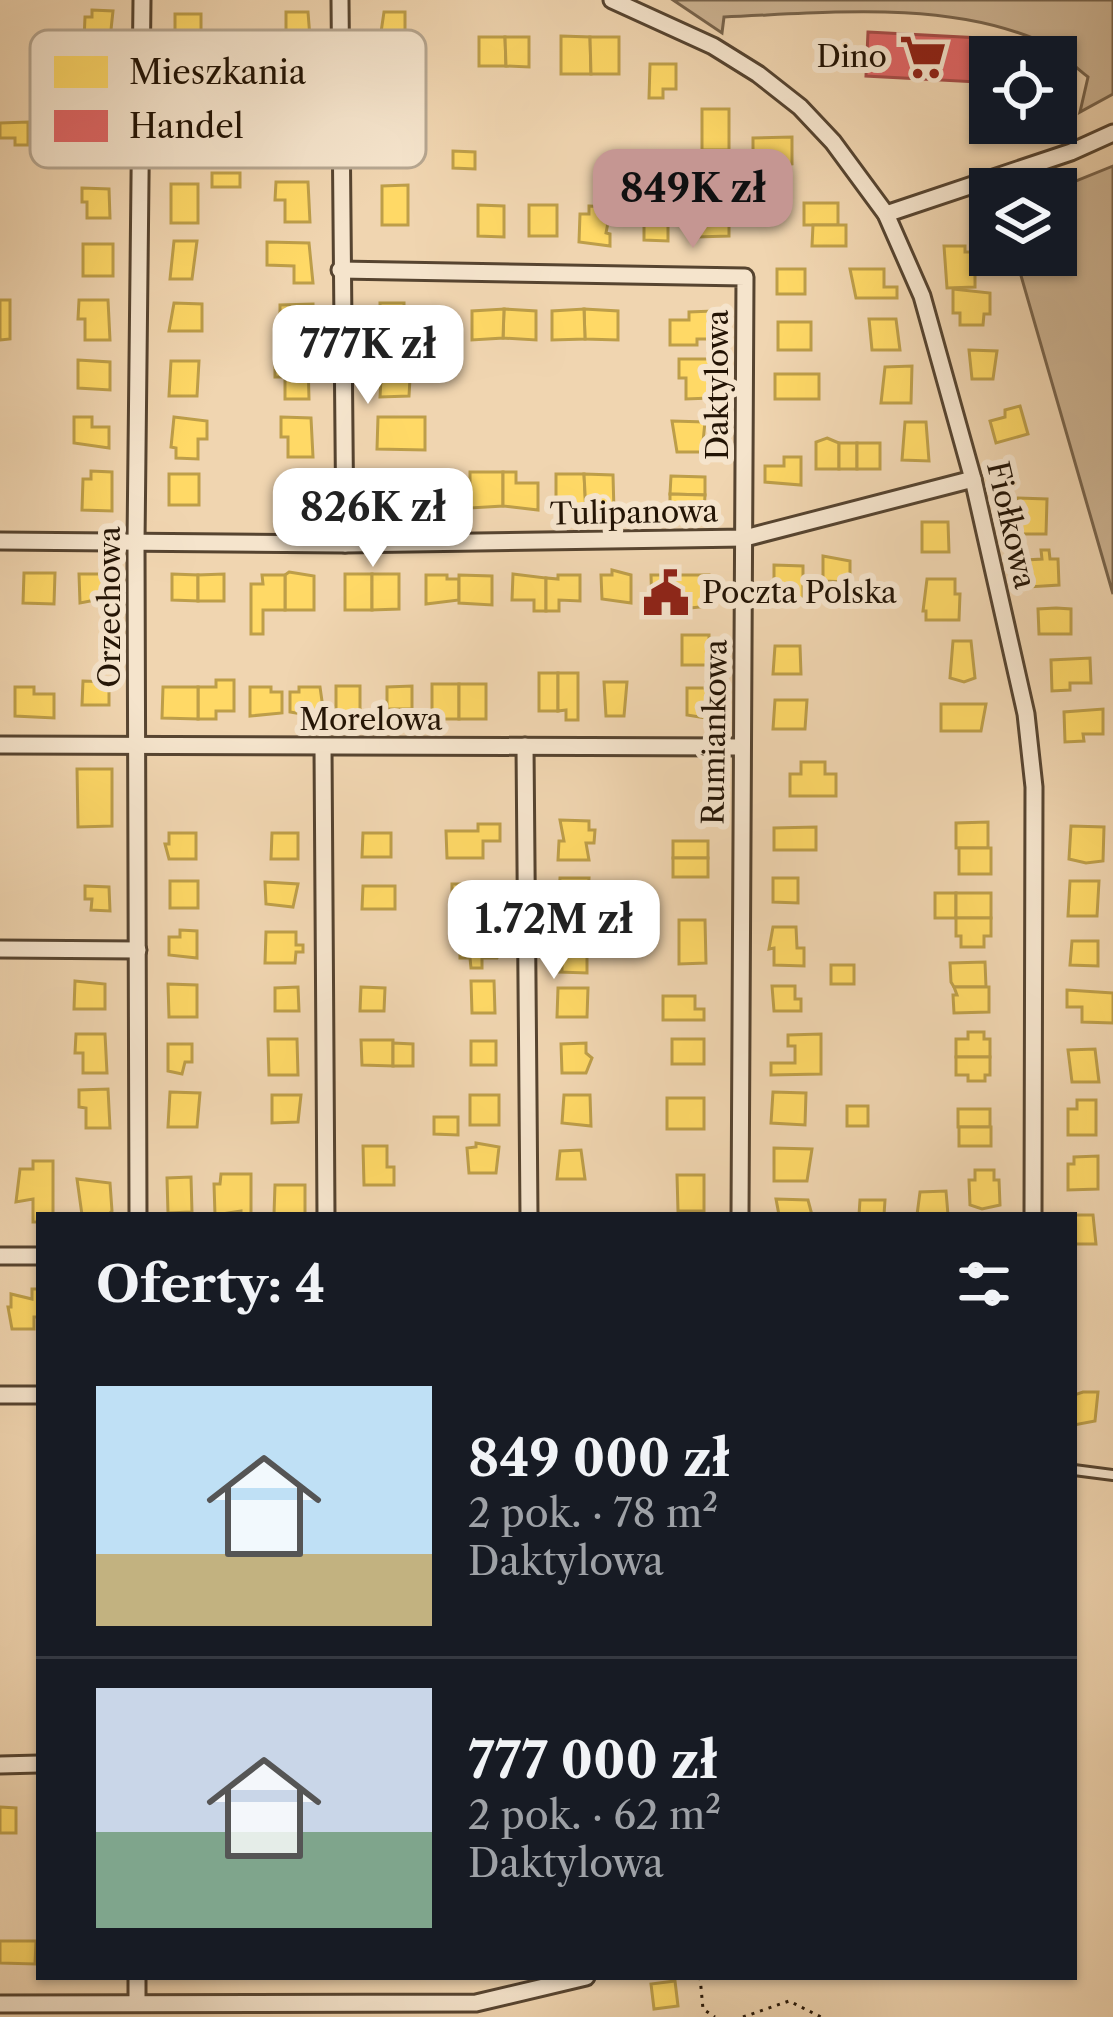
<!DOCTYPE html>
<html lang="pl">
<head>
<meta charset="utf-8">
<style>
  :root { --surface:#171b24; --page:#20242c; --text:#f1f3f6; --muted:#9ea1a6; --line:#363941; --accent:#c59692 }
  body { margin:0; font-family:"Libre Caslon Text",serif; background:var(--page); color:var(--text); height:100vh; display:flex; flex-direction:column; font-size:45px; white-space:nowrap }
  * { box-sizing:border-box; margin:0 }
  p { font-size:39px; color:var(--muted) }
  .icon { flex:none; width:66px; height:66px; fill:none; stroke:currentColor; stroke-width:2; stroke-linecap:round; stroke-linejoin:round }
  .map { position:relative; flex:1; overflow:hidden }
  .sheet { position:absolute; left:36px; top:1212px; width:1041px; height:768px; display:flex; flex-direction:column; background:var(--surface); border-radius:0px; box-shadow:0 3px 9px #0004 }
  .sheet>* { flex:none }
  .fabs { position:absolute; left:969px; top:36px; display:grid; gap:24px }
  .fabs a { display:grid; place-items:center; width:108px; height:108px; border-radius:0px; background:var(--surface); box-shadow:0 3px 9px #0004; font-size:60px }
  .price { position:absolute; translate:-50% -102px; padding:0 27px; border-radius:24px; background:#fff; color:#222; font-size:39px; line-height:78px; filter:drop-shadow(0 3px 6px #0008) }
  .price::after { content:''; position:absolute; left:50%; top:72px; width:36px; height:27px; margin-left:-18px; background:inherit; clip-path:polygon(0 0,100% 0,50% 100%) }
  .price.selected { background:var(--accent); color:#111 }
  ul { padding:0; list-style:none }
  li { display:flex; align-items:center; gap:36px; height:300px; padding:0 60px }
  li+li { border-top:3px solid var(--line) }
  li span { display:grid; place-items:center; flex:none; width:336px; height:240px; border-radius:0px; color:#555 }
  li>.icon { margin-inline-start:auto }
  span .icon { width:144px; height:144px; fill:#fffc; stroke-width:1 }
  li b { font-size:51px }
  h2 { display:flex; justify-content:space-between; align-items:center; height:144px; padding:0 60px; font-size:51px }
  .map>svg:first-child { display:block }
  .green { fill:#cdb493; stroke:#78644c; stroke-width:3 }
  .homes { fill:#ffd966; stroke:#bd9e49; stroke-width:3 }
  .shops { fill:#e06666; stroke:#a74d49; stroke-width:3 }
  .lines { fill:none; stroke-linecap:round; stroke-linejoin:round }
  .lane-casing { stroke:#564430; stroke-width:14 }
  .street-casing { stroke:#564430; stroke-width:21 }
  .path { stroke:#231405; stroke-width:3; stroke-dasharray:3 6; stroke-linecap:butt }
  .lane { stroke:#f5e4cc; stroke-width:8 }
  .street { stroke:#f5e4cc; stroke-width:15 }
  .labels { text-anchor:middle; stroke-width:12; stroke-linejoin:round; paint-order:stroke }
  .poi-label { font-size:30px; fill:#231405; stroke:#f5e4cc; text-anchor:end }
  .street-label { font-size:30px; fill:#231405; stroke:#f5e4cc }
  .key { fill:#f5e4cc; stroke:#b6a690; stroke-width:3 }
  .key-label { font-size:33px; fill:#231405 }
</style>
</head>
<body>
<div class="map">
<svg width="1113" height="2017" viewBox="0 0 1113 2017">
  <rect width="100%" height="100%" fill="#f0d5b0"/>
  <filter id="stains"><feTurbulence type="fractalNoise" baseFrequency=".00167" numOctaves="4"/><feColorMatrix values="0 0 0 0 .2 0 0 0 0 .09 0 0 0 0 .02 0 0 0 .5 -.17"/></filter>
  <radialGradient id="worn" r=".72"><stop offset=".6" stop-color="#630" stop-opacity="0"/><stop offset="1" stop-color="#630" stop-opacity=".3"/></radialGradient>
  <!-- green -->
  <g class="green">
    <path d="M 673,0 L 1113,0 L 1113,94 L 1080,112 L 1088,77 C 1072,64 1055,48 1035,39 C 941,0 825,13 724,17 L 722,33 Z"/>
    <polygon points="1113,166 1113,594 1015,255 1056,255 1056,189"/>
  </g>
  <!-- homes -->
  <g class="homes">
    <polygon points="92,10 113,11 110,39 84,41 85,17 92,17"/>
    <polygon points="286,12 308,12 310,38 286,38"/>
    <polygon points="384,12 405,12 405,38 380,39"/>
    <polygon points="175,14 201,14 201,45 175,46"/>
    <polygon points="561,36 590,37 591,74 561,74"/>
    <polygon points="479,37 505,37 506,66 479,66"/>
    <polygon points="505,37 529,37 529,67 506,66"/>
    <polygon points="590,37 619,37 619,74 591,74"/>
    <polygon points="650,64 676,64 676,89 663,89 663,98 649,98"/>
    <rect x="702" y="109" width="27" height="41"/>
    <polygon points="28,122 28,145 15,145 15,138 0,138 0,123"/>
    <polygon points="792,137 792,164 753,168 753,138"/>
    <polygon points="453,151 475,152 475,169 453,168"/>
    <polygon points="679,154 697,154 697,166 688,166 688,178 679,178 679,186 670,186 670,174 679,174"/>
    <rect x="212" y="173" width="28" height="14"/>
    <polygon points="276,182 308,182 310,222 285,222 285,200 275,200"/>
    <rect x="171" y="184" width="27" height="39"/>
    <polygon points="408,185 408,225 382,225 382,186"/>
    <polygon points="82,188 109,189 110,218 87,218 87,202 82,202"/>
    <rect x="804" y="203" width="34" height="22"/>
    <polygon points="478,205 504,206 504,237 478,236"/>
    <rect x="529" y="205" width="28" height="31"/>
    <polygon points="589,206 611,207 606,233 610,234 610,246 579,242 580,214 589,214"/>
    <polygon points="729,207 729,236 696,237 696,208"/>
    <polygon points="644,216 668,216 668,241 644,240"/>
    <polygon points="813,225 846,225 846,246 812,246"/>
    <polygon points="174,241 197,241 192,279 170,279"/>
    <polygon points="267,242 309,243 313,283 294,283 294,266 267,265"/>
    <rect x="83" y="244" width="30" height="32"/>
    <polygon points="944,246 965,246 965,252 980,252 980,271 975,271 975,287 947,288"/>
    <rect x="777" y="269" width="28" height="25"/>
    <polygon points="850,269 884,269 884,287 897,287 897,298 856,298"/>
    <polygon points="953,289 990,293 990,314 984,314 983,325 960,325 960,313 953,313"/>
    <polygon points="0,300 10,300 10,339 0,340"/>
    <polygon points="79,300 108,300 110,340 85,340 85,319 78,319"/>
    <polygon points="174,303 202,304 202,331 169,331"/>
    <polygon points="380,303 404,303 404,323 411,324 411,341 381,341"/>
    <polygon points="313,304 313,337 280,337 280,305"/>
    <polygon points="504,309 536,311 536,340 503,338"/>
    <polygon points="504,309 503,338 472,340 472,311"/>
    <polygon points="584,309 618,311 618,340 585,339"/>
    <polygon points="584,309 585,339 552,340 552,311"/>
    <polygon points="713,311 713,339 697,339 697,345 670,345 670,320 689,320 689,312"/>
    <polygon points="869,319 896,319 900,350 872,350"/>
    <rect x="778" y="322" width="33" height="28"/>
    <polygon points="969,350 997,351 993,379 972,379"/>
    <polygon points="275,358 308,359 309,399 285,399 285,377 275,377"/>
    <polygon points="679,359 709,359 710,398 686,399 686,378 679,378"/>
    <polygon points="78,360 110,362 110,390 78,388"/>
    <polygon points="171,361 199,361 197,396 169,396"/>
    <polygon points="382,361 411,361 409,396 380,397"/>
    <polygon points="912,366 911,403 881,403 885,367"/>
    <rect x="775" y="374" width="44" height="25"/>
    <polygon points="1020,406 1028,434 996,443 990,421 1005,417 1005,410"/>
    <polygon points="74,417 92,417 92,427 109,427 109,448 74,443"/>
    <polygon points="174,417 207,421 207,439 198,439 198,459 176,458 176,448 171,447"/>
    <polygon points="281,417 311,418 313,457 288,457 288,437 281,437"/>
    <polygon points="378,417 425,417 425,450 377,449"/>
    <polygon points="672,421 705,422 702,452 677,452"/>
    <polygon points="905,422 926,422 929,461 902,460"/>
    <polygon points="827,438 839,443 839,469 816,469 816,442"/>
    <rect x="839" y="443" width="18" height="26"/>
    <rect x="857" y="443" width="23" height="26"/>
    <polygon points="784,457 801,457 801,485 765,482 765,466 784,466"/>
    <polygon points="91,471 112,472 112,511 82,510 83,479 91,479"/>
    <polygon points="470,472 503,472 503,506 470,508"/>
    <polygon points="503,472 516,472 516,483 538,483 538,510 503,506"/>
    <rect x="169" y="474" width="30" height="31"/>
    <polygon points="556,474 584,474 586,512 556,511"/>
    <polygon points="584,474 613,475 614,512 586,512"/>
    <polygon points="382,476 426,478 426,502 420,502 421,506 379,505"/>
    <polygon points="671,476 705,477 705,495 670,494"/>
    <polygon points="280,483 304,483 309,508 276,511"/>
    <polygon points="670,494 705,495 704,514 670,513"/>
    <polygon points="1018,498 1047,499 1046,534 1016,534"/>
    <polygon points="922,522 948,522 949,552 922,552"/>
    <polygon points="1041,550 1049,550 1050,559 1058,559 1059,585 1028,587 1026,560 1042,559"/>
    <polygon points="823,556 850,561 850,582 823,581"/>
    <polygon points="774,565 803,566 803,600 774,599"/>
    <polygon points="612,570 631,575 631,603 602,599 601,575 612,575"/>
    <polygon points="289,572 314,576 314,610 285,610 285,575"/>
    <polygon points="24,573 55,573 54,604 23,603"/>
    <polygon points="79,574 105,574 106,598 80,603"/>
    <polygon points="172,574 198,575 198,601 172,600"/>
    <polygon points="224,574 224,601 198,601 198,575"/>
    <rect x="345" y="574" width="27" height="36"/>
    <polygon points="372,574 399,574 399,609 372,610"/>
    <polygon points="513,574 546,578 546,611 534,611 534,600 512,600"/>
    <polygon points="262,575 285,575 285,610 263,610 263,634 251,634 251,584 263,584"/>
    <polygon points="426,575 447,575 447,579 459,579 459,600 426,604"/>
    <polygon points="459,575 492,576 492,605 459,603"/>
    <polygon points="558,575 580,575 580,601 559,600 559,611 546,611 546,578 558,579"/>
    <polygon points="651,575 709,575 710,606 670,610 670,606 652,606"/>
    <polygon points="927,579 955,579 955,594 960,594 959,620 926,620 926,611 923,611"/>
    <polygon points="1056,608 1071,609 1071,634 1039,634 1038,609"/>
    <rect x="682" y="635" width="27" height="30"/>
    <polygon points="953,641 971,641 975,678 964,682 950,678"/>
    <polygon points="775,646 800,646 801,674 773,674"/>
    <polygon points="1090,658 1091,683 1070,683 1070,690 1052,691 1051,660"/>
    <rect x="539" y="673" width="19" height="38"/>
    <polygon points="558,673 578,673 578,720 566,720 566,710 558,711"/>
    <polygon points="216,680 234,680 234,711 216,711 216,719 198,719 198,687 216,687"/>
    <polygon points="83,681 109,682 109,705 82,705"/>
    <polygon points="604,682 627,682 624,716 606,716"/>
    <rect x="432" y="684" width="27" height="35"/>
    <rect x="459" y="684" width="27" height="35"/>
    <rect x="336" y="686" width="24" height="31"/>
    <polygon points="412,686 412,709 387,709 387,687"/>
    <polygon points="15,687 34,687 34,694 54,694 54,718 15,716"/>
    <polygon points="163,687 198,687 198,719 162,718"/>
    <polygon points="250,687 271,687 271,692 282,692 282,713 250,716"/>
    <polygon points="299,687 320,687 323,708 320,717 290,712 290,692 299,692"/>
    <polygon points="687,688 712,688 712,719 687,715"/>
    <polygon points="775,700 807,700 805,729 773,729"/>
    <polygon points="941,704 986,704 981,731 941,731"/>
    <polygon points="1103,709 1103,734 1083,734 1084,741 1065,742 1064,712"/>
    <polygon points="801,762 825,762 825,774 836,774 836,796 790,796 790,774 801,774"/>
    <polygon points="77,769 112,769 112,826 78,827"/>
    <polygon points="560,820 589,821 589,830 595,830 594,843 586,843 589,860 558,860 559,841 564,841"/>
    <polygon points="988,822 988,848 956,848 956,823"/>
    <polygon points="478,824 500,824 500,841 483,841 483,858 447,858 446,831 478,831"/>
    <polygon points="1071,826 1104,827 1103,861 1086,863 1069,859"/>
    <polygon points="816,827 816,850 774,850 774,828"/>
    <polygon points="169,833 196,833 196,859 169,859 165,844 169,844"/>
    <polygon points="272,833 298,833 298,859 271,859"/>
    <polygon points="363,833 391,833 391,857 362,857"/>
    <rect x="673" y="841" width="35" height="17"/>
    <rect x="959" y="848" width="32" height="26"/>
    <rect x="673" y="858" width="35" height="19"/>
    <polygon points="560,878 589,878 587,912 558,912"/>
    <polygon points="773,878 798,878 798,903 773,902"/>
    <rect x="170" y="881" width="28" height="27"/>
    <polygon points="1070,881 1099,881 1097,916 1068,916"/>
    <polygon points="265,882 298,884 293,907 266,904"/>
    <polygon points="452,884 496,884 500,910 496,914 452,914"/>
    <polygon points="85,886 109,887 110,911 91,910 92,899 85,899"/>
    <polygon points="363,886 395,886 395,909 362,909"/>
    <rect x="935" y="893" width="21" height="25"/>
    <rect x="956" y="893" width="35" height="25"/>
    <polygon points="956,918 991,918 991,936 984,936 984,947 961,947 961,936 956,936"/>
    <polygon points="679,920 705,920 706,963 679,964"/>
    <polygon points="773,927 796,927 797,948 804,948 804,966 774,965 774,948 769,949"/>
    <polygon points="180,930 197,931 197,958 169,955 169,937 180,937"/>
    <polygon points="266,932 296,932 296,945 303,945 303,952 296,952 295,963 265,963"/>
    <polygon points="460,935 497,935 501,949 497,958 482,958 482,968 471,968 470,958 460,958"/>
    <polygon points="561,935 587,935 587,973 558,972 562,972 562,964 558,964 557,943 561,943"/>
    <polygon points="1072,941 1098,941 1098,966 1070,965"/>
    <polygon points="985,962 986,987 954,987 951,982 950,963"/>
    <rect x="831" y="965" width="23" height="19"/>
    <polygon points="75,981 105,984 105,1009 74,1009"/>
    <polygon points="471,981 494,981 495,1013 472,1013"/>
    <polygon points="168,984 197,985 197,1017 169,1017"/>
    <polygon points="772,986 795,986 795,999 801,999 801,1011 774,1011"/>
    <polygon points="298,987 299,1011 275,1011 275,988"/>
    <polygon points="361,987 385,988 384,1011 360,1011"/>
    <polygon points="954,987 989,987 989,1012 954,1013 953,995 957,995"/>
    <polygon points="558,988 588,988 587,1017 557,1017"/>
    <polygon points="1067,990 1113,993 1113,1023 1082,1022 1082,1007 1067,1007"/>
    <polygon points="663,996 695,996 695,1009 704,1009 704,1020 663,1020"/>
    <polygon points="968,1032 984,1032 984,1039 990,1039 990,1057 956,1057 956,1039 968,1039"/>
    <polygon points="76,1034 105,1034 107,1073 83,1073 83,1053 75,1053"/>
    <polygon points="821,1034 821,1074 771,1075 771,1063 795,1063 795,1046 788,1046 788,1035"/>
    <polygon points="268,1039 297,1039 298,1075 269,1075"/>
    <rect x="672" y="1039" width="32" height="25"/>
    <polygon points="361,1040 393,1040 393,1066 362,1065"/>
    <rect x="471" y="1041" width="25" height="24"/>
    <polygon points="393,1043 413,1044 413,1066 393,1066"/>
    <polygon points="586,1043 586,1053 592,1058 586,1073 562,1073 561,1044"/>
    <polygon points="168,1044 192,1044 192,1062 185,1062 182,1074 168,1071"/>
    <polygon points="1095,1049 1099,1082 1072,1082 1068,1050"/>
    <polygon points="956,1057 990,1057 990,1075 985,1075 985,1081 968,1081 968,1075 956,1075"/>
    <polygon points="108,1089 110,1128 86,1128 86,1108 79,1107 79,1090"/>
    <polygon points="170,1092 200,1093 197,1127 168,1127"/>
    <polygon points="773,1092 806,1093 805,1125 771,1123"/>
    <polygon points="272,1095 301,1095 298,1122 272,1123"/>
    <rect x="470" y="1095" width="29" height="30"/>
    <polygon points="564,1095 590,1095 591,1126 562,1123"/>
    <rect x="667" y="1098" width="37" height="31"/>
    <polygon points="1077,1100 1096,1100 1096,1135 1068,1135 1068,1109 1077,1109"/>
    <rect x="847" y="1106" width="21" height="20"/>
    <rect x="958" y="1109" width="32" height="18"/>
    <polygon points="434,1117 458,1117 458,1135 434,1134"/>
    <rect x="959" y="1127" width="32" height="19"/>
    <polygon points="476,1143 499,1147 496,1173 469,1173 467,1148 476,1147"/>
    <polygon points="363,1146 387,1146 387,1167 394,1167 394,1185 364,1185"/>
    <polygon points="774,1148 812,1149 807,1181 774,1181"/>
    <polygon points="581,1150 585,1179 557,1179 560,1151"/>
    <polygon points="1098,1156 1098,1189 1068,1190 1068,1164 1074,1164 1074,1157"/>
    <polygon points="33,1161 53,1161 53,1215 39,1215 39,1222 33,1222 33,1199 16,1202 20,1169 33,1169"/>
    <polygon points="975,1170 994,1170 994,1180 999,1180 1000,1205 982,1209 970,1205 969,1180 975,1180"/>
    <polygon points="221,1174 251,1174 251,1214 241,1214 241,1211 215,1215 214,1184 220,1184"/>
    <polygon points="677,1175 704,1175 704,1211 678,1211"/>
    <polygon points="191,1177 192,1212 168,1213 167,1178"/>
    <polygon points="77,1179 110,1183 112,1211 108,1215 82,1215"/>
    <polygon points="275,1185 305,1185 305,1214 274,1214"/>
    <polygon points="946,1191 948,1215 917,1215 920,1192"/>
    <polygon points="776,1199 808,1200 812,1215 779,1215"/>
    <polygon points="860,1200 885,1200 884,1215 859,1215"/>
    <polygon points="1074,1215 1093,1215 1096,1244 1074,1244"/>
    <polygon points="32,1289 39,1289 39,1317 34,1317 34,1329 12,1329 8,1307 11,1307 11,1294 32,1299"/>
    <polygon points="1083,1392 1098,1392 1095,1421 1074,1425 1074,1395"/>
    <polygon points="0,1807 16,1808 16,1833 0,1833"/>
    <polygon points="0,1941 36,1941 35,1964 0,1963"/>
    <polygon points="675,1981 678,2006 654,2009 651,1984"/>
  </g>
  <!-- shops -->
  <polygon class="shops" points="868,32 980,38 977,82 866,76"/>
  <g class="lines">
    <defs>
      <polyline id="lane" points="1074,1470 1113,1475"/>
      <g id="street">
        <polyline points="340,0 345,544"/>
        <polyline points="612,0 713,46 758,74 800,107 833,142 886,214 922,296 973,479 1026,714 1034,787 1033,1215"/>
        <polyline points="886,214 1071,152 1113,133"/>
        <polyline points="340,270 745,277 740,1215"/>
        <polyline points="0,541 345,544 745,538 973,479"/>
        <polyline points="0,745 741,747"/>
        <polyline points="525,746 529,1215"/>
        <polyline points="323,747 326,1215"/>
        <polyline points="0,949 138,950"/>
        <polyline points="138,1215 136,542 142,0"/>
        <polyline points="0,1256 39,1256"/>
        <polyline points="0,1395 39,1395"/>
        <polyline points="0,1765 39,1764"/>
        <polyline points="137,1977 137,2003"/>
        <polyline points="0,2004 476,2003 586,1977"/>
      </g>
    </defs>
    <!-- lane casing -->
    <use href="#lane" class="lane-casing"/>
    <!-- street casing -->
    <use href="#street" class="street-casing"/>
    <!-- path -->
    <g class="path">
      <polyline points="700,1977 703,2009 715,2017"/>
      <polyline points="743,2017 789,2001 821,2017"/>
    </g>
    <!-- lane -->
    <use href="#lane" class="lane"/>
    <!-- street -->
    <use href="#street" class="street"/>
  </g>
  <!-- icons -->
  <defs>
    <symbol id="supermarket-bare" viewBox="-9 -9 18 18"><path d="M-6-5.5h2.5l.6 2H6L4.5 2H-2.5L-4.4-4H-6ZM-1.5 3.2a1.3 1.3 0 1 0 .1 0ZM3 3.2a1.3 1.3 0 1 0 .1 0Z" fill="#8f2418" stroke="#f5e4cc" stroke-width="2.5" paint-order="stroke"/></symbol>
    <symbol id="civic-bare" viewBox="-9 -9 18 18"><path d="M-.6-6.5H3V-4.5H.6V-3L4-1V1h2V6H-6V1h2V-1L-.6-3ZM-1.2 2.5V6h2.4V2.5Z" fill="#8f2418" stroke="#f5e4cc" stroke-width="2.5" paint-order="stroke"/></symbol>
  </defs>
  <g fill-rule="evenodd">
    <use href="#supermarket-bare" x="890" y="24" width="66" height="66"/>
    <use href="#civic-bare" x="633" y="560" width="66" height="66"/>
  </g>
  <g class="labels">
    <!-- poi labels -->
    <g class="poi-label">
      <text x="887" y="67">Dino</text>
      <text x="702" y="603" text-anchor="start">Poczta Polska</text>
    </g>
    <!-- street labels -->
    <g class="street-label">
      <text transform="translate(718 385) rotate(-90)" y="10">Daktylowa</text>
      <text transform="translate(634 513) rotate(-1)" y="10">Tulipanowa</text>
      <text transform="translate(1011 525) rotate(77)" y="10">Fiołkowa</text>
      <text transform="translate(110 607) rotate(-90)" y="10">Orzechowa</text>
      <text x="371" y="730">Morelowa</text>
      <text transform="translate(715 732) rotate(-89)" y="10">Rumiankowa</text>
    </g>
  </g>
  <!-- legend -->
  <rect x="30" y="30" width="396" height="138" rx="18" class="key"/>
  <rect x="54" y="56" width="54" height="32" fill="#ffd966"/>
  <rect x="54" y="110" width="54" height="32" fill="#e06666"/>
  <g class="key-label">
    <text x="129" y="84">Mieszkania</text>
    <text x="129" y="138">Handel</text>
  </g>
  <rect width="100%" height="100%" filter="url(#stains)"/>
  <rect width="100%" height="100%" fill="url(#worn)"/>
</svg>
<div class="fabs">
<a><svg class="icon" aria-label="locate" viewBox="0 0 24 24"><circle cx="12" cy="12" r="6"/><path d="M12 2v4M12 18v4M2 12h4M18 12h4"/></svg></a>
<a><svg class="icon" aria-label="layers" viewBox="0 0 24 24"><path d="M12 4l9 5-9 5-9-5zM3 14l9 5 9-5"/></svg></a>
</div>
<b class="price selected" style="left:693px;top:251px">849K zł</b>
<b class="price" style="left:368px;top:407px">777K zł</b>
<b class="price" style="left:373px;top:570px">826K zł</b>
<b class="price" style="left:554px;top:982px">1.72M zł</b>
<section class="sheet">
<h2>Oferty: 4<svg class="icon" aria-label="filters" viewBox="0 0 24 24"><path d="M4 7h16M4 17h16"/><circle cx="9" cy="7" r="2"/><circle cx="15" cy="17" r="2"/></svg></h2>
<ul>
<li><span style="background:linear-gradient(#bfe0f5 70%,#c2b280 0)"><svg class="icon" aria-label="home" viewBox="0 0 24 24"><path d="M3 11l9-7 9 7M6 9v11h12V9"/></svg></span><div><b>849 000 zł</b><p>2 pok. · 78 m²</p><p>Daktylowa</p></div></li>
<li><span style="background:linear-gradient(#c9d6e8 60%,#7fa58c 0)"><svg class="icon" aria-label="home" viewBox="0 0 24 24"><path d="M3 11l9-7 9 7M6 9v11h12V9"/></svg></span><div><b>777 000 zł</b><p>2 pok. · 62 m²</p><p>Daktylowa</p></div></li>
</ul>
</section>
</div>
</body>
</html>
